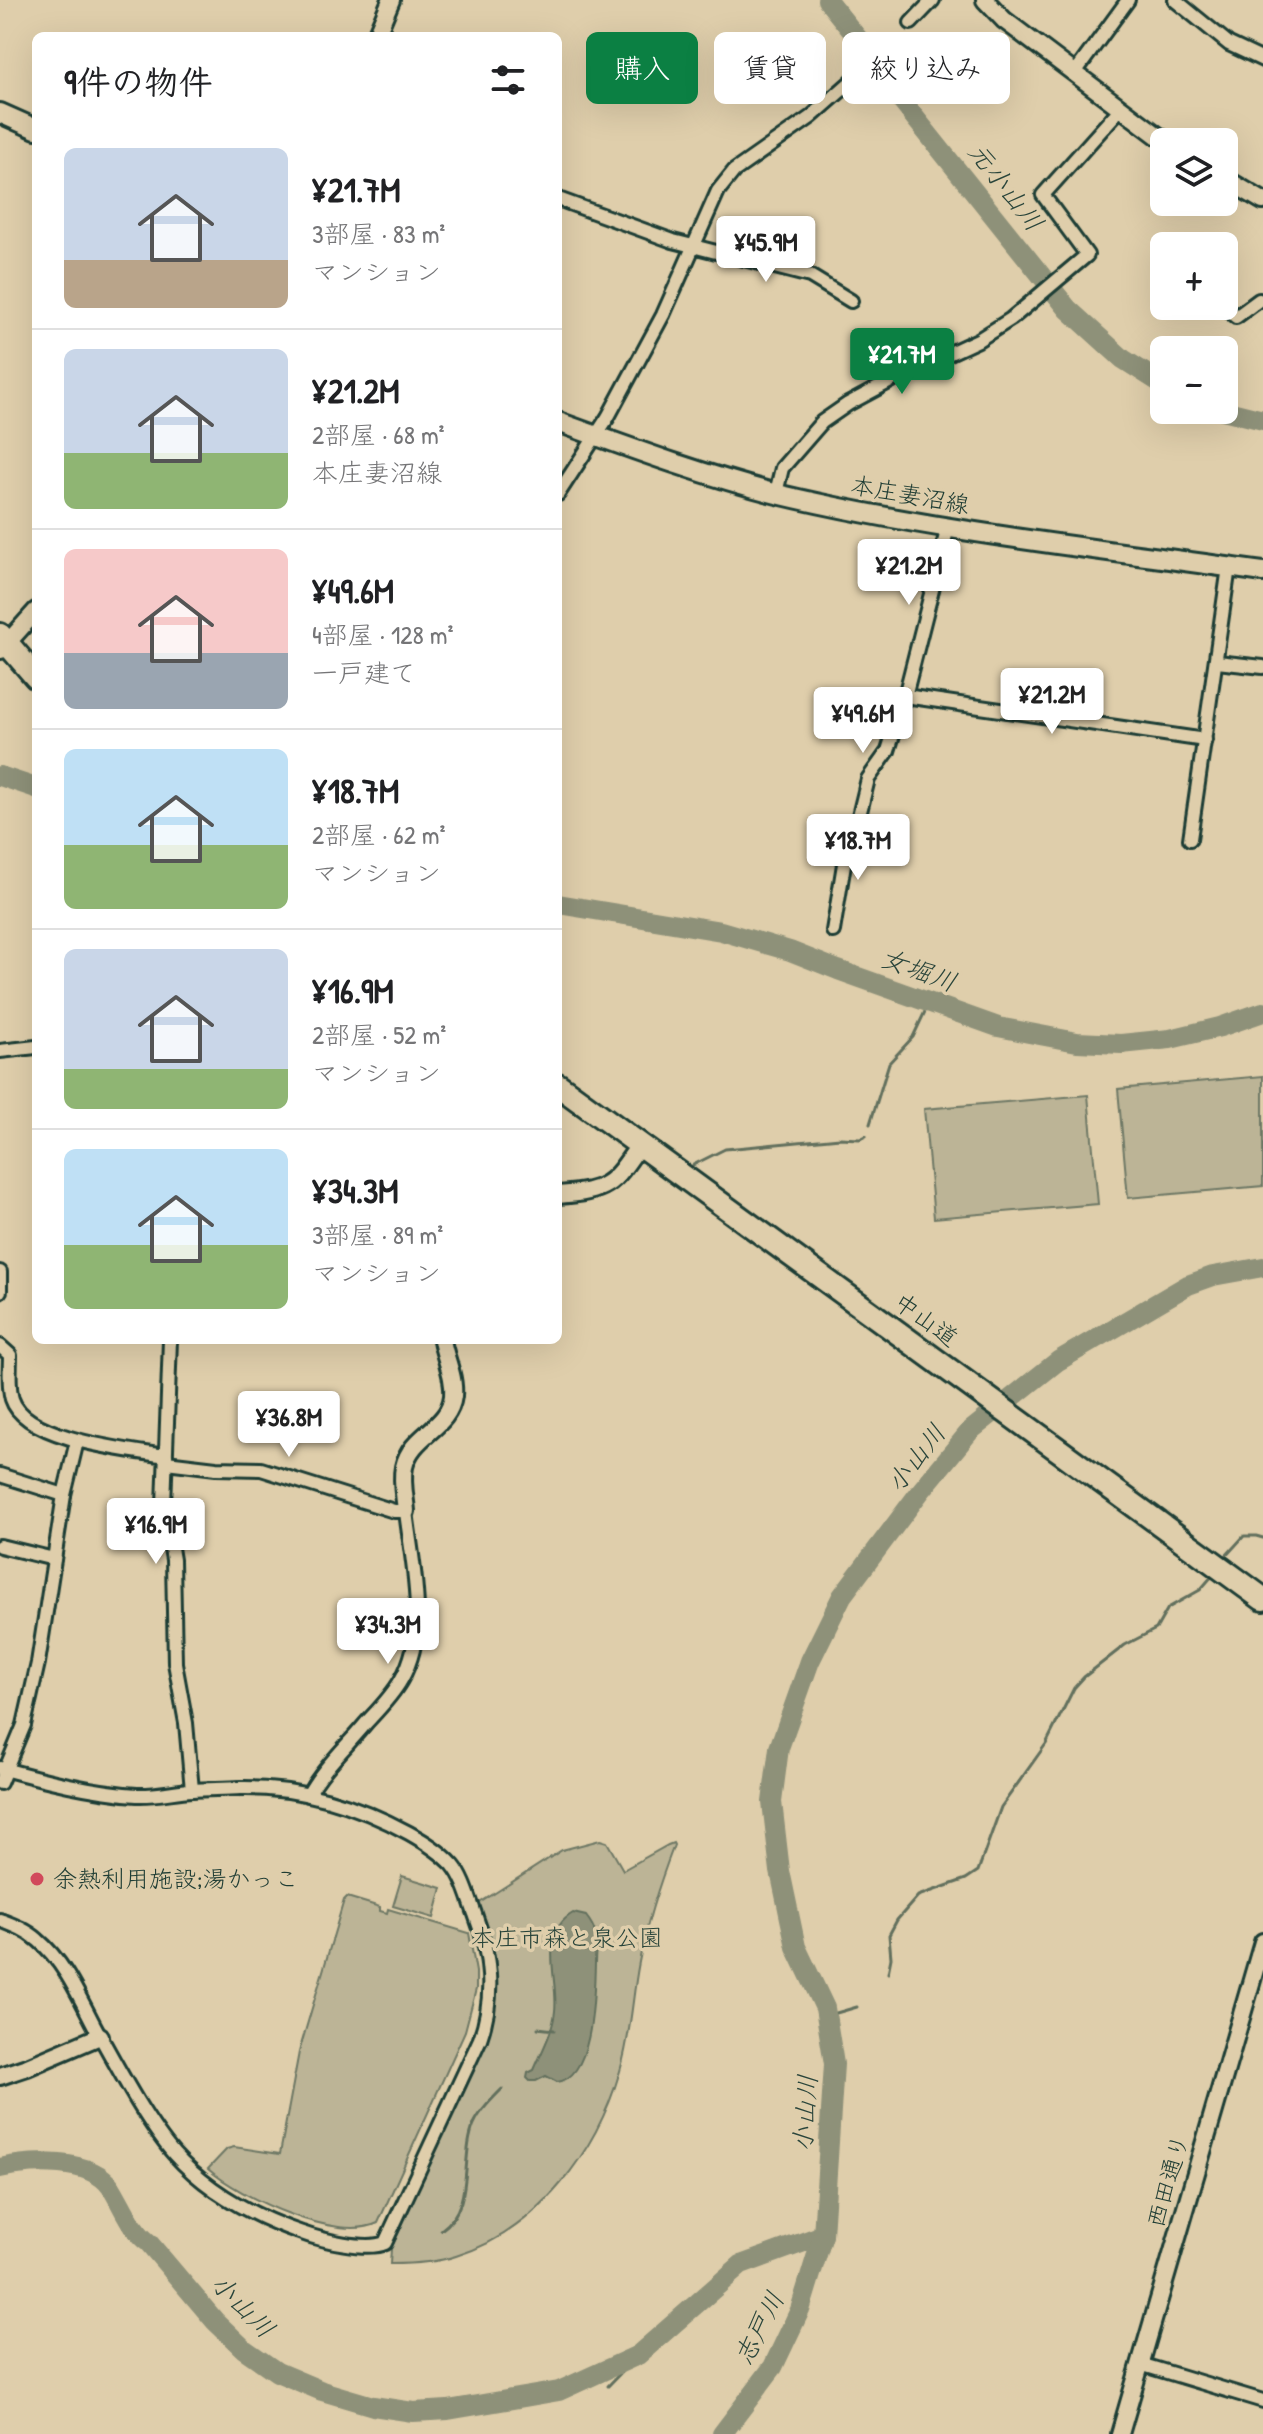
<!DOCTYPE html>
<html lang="ja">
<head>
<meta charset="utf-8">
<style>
  :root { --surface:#fff; --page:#f6f6f6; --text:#202124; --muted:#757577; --line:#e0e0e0; --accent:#0b8043 }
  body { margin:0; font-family:"Patrick Hand","Klee One",sans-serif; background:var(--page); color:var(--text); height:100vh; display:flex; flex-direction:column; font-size:30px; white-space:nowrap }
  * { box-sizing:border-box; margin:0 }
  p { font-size:26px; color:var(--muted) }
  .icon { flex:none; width:44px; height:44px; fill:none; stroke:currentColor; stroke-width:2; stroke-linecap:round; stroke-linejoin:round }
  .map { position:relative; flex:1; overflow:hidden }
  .panel { position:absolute; left:32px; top:32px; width:530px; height:1312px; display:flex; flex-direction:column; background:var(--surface); border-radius:12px; box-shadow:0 8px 32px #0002 }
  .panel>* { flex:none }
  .top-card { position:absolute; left:586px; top:32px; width:556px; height:72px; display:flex; gap:16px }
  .buttons { position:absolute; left:1150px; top:128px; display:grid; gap:16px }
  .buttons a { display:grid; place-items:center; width:88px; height:88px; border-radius:12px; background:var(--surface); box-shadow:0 8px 32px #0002; font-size:40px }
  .price { position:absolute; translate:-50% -68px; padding:0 18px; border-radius:8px; background:#fff; color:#222; font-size:26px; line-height:52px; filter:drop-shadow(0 2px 4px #0008) }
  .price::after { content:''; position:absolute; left:50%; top:48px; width:24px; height:18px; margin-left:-12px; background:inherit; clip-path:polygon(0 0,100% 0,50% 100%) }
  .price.current { background:var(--accent); color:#fff }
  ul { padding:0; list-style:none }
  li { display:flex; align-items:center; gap:24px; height:200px; padding:0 32px }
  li+li { border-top:2px solid var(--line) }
  li span { display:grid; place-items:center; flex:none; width:224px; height:160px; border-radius:12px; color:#555 }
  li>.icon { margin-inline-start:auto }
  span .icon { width:96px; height:96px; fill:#fffc; stroke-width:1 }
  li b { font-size:34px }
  h2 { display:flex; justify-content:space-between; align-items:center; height:96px; padding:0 32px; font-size:34px }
  .pill { padding:0 28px; border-radius:12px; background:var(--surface); box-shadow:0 8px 32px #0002; font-size:28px; line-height:72px }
  .pill.current { background:var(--accent); color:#fff }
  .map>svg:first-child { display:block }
  .green { fill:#bcb496; stroke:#6e7865; stroke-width:2 }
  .water { fill:#8e9179; stroke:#626f5d; stroke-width:2 }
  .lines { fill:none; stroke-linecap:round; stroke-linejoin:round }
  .stream { stroke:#626f5d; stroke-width:3 }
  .river { stroke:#8e9179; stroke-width:20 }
  .street-casing { stroke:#1f3d34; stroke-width:18 }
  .secondary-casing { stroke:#1f3d34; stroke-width:22 }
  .primary-casing { stroke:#1f3d34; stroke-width:24 }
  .highway-casing { stroke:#1f3d34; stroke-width:28 }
  .street { stroke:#dfceab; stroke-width:12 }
  .secondary { stroke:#dfceab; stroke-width:16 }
  .primary { stroke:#dfceab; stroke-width:18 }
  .highway { stroke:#dfceab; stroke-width:22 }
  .poi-dot { fill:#d1495b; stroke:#dfceab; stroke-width:3 }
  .labels { text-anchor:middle; stroke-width:7; stroke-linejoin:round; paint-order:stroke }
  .street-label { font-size:24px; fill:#1f3d34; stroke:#dfceab }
  .poi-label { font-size:24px; fill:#1f3d34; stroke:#dfceab; text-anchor:start }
  .park-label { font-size:24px; fill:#274339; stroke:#dfceab }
  .water-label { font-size:26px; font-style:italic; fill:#2a453b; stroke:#dfceab }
</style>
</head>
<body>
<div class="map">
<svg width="1263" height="2434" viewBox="0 0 1263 2434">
  <rect width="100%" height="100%" fill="#dfceab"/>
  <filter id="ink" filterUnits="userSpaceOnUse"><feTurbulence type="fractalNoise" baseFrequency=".0125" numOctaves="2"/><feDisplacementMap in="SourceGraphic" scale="16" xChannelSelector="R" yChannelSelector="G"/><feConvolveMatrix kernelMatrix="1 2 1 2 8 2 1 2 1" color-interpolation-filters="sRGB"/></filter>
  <g filter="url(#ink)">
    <!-- green -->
    <g class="green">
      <polygon points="1263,1076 1263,1186 1128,1198 1118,1089"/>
      <polygon points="1088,1095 1098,1204 934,1218 924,1109"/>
      <path d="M 600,1840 L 607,1842 L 623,1870 L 668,1845 L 673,1843 L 674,1845 C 659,1884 647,1921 639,1962 C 632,1998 631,2035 620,2071 C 597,2151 539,2230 456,2256 C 435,2263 413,2264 390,2264 L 391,2249 L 486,2037 C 493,2007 499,1977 491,1947 C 488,1932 479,1919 478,1904 L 562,1850 Z"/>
      <polygon points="402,1876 442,1888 434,1918 393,1906"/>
      <path d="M 347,1897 L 380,1907 L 380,1911 L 387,1913 L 388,1909 L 469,1933 L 476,1972 L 476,1989 L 465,2031 L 378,2223 C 337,2243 240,2197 208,2169 L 227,2149 L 234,2147 L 280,2154 L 299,2052 L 344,1900 Z"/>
    </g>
    <!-- water -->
    <path class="water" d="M 573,1913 L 586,1916 C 590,1921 594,1927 595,1933 C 597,1942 595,1954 595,1964 C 594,1992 594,2078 557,2082 L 546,2076 L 536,2081 L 530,2081 L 527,2078 L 528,2073 L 534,2070 C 542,2051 553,2032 555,2011 C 559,1979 537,1934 573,1913 Z"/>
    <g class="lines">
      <!-- stream -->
      <g class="stream">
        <polyline points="870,1124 889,1063 913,1037 929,1003"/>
        <polyline points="693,1165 725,1149 840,1138 860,1139 866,1136"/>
        <polyline points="1224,1558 1244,1536 1256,1536 1263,1538"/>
        <polyline points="888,1973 891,1958 889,1935 897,1920 918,1896 966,1879 978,1871 1001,1807 1046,1744 1074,1688 1084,1677 1125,1645 1156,1629 1168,1608 1200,1590 1213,1575"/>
        <polyline points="826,2016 857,2007"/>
        <polyline points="538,2028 554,2030"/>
        <path d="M 441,2230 C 475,2207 460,2157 474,2124 C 480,2111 492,2099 502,2089"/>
        <polyline points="608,2386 638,2355"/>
      </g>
      <!-- river -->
      <g class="river">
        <polyline points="827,0 864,46 892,89 1068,309 1123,359 1164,385"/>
        <polyline points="1223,410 1263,420"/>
        <polyline points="0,776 36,788"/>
        <polyline points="558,904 721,931 790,951 838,970 998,1027 1077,1042 1121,1044 1170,1039 1220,1027 1263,1012"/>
        <path d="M 0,2168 C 31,2161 91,2158 111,2187 C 123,2206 131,2230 149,2243 L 215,2321 L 244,2349 L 277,2372 L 322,2391 L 373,2406 L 413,2412 L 448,2410 L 559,2391 L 638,2355 L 741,2265 L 823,2235"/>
        <polyline points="722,2434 773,2367 800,2310 823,2235 834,2064 825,2008 796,1947 780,1871 772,1802 779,1748 810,1661 842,1596 920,1492 970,1431 1058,1361 1188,1285 1213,1276 1263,1267"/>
      </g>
      <defs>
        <g id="street">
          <polyline points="1175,0 1229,44 1263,60"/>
          <polyline points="911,23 933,0"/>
          <polyline points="1074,74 1128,0"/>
          <polyline points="558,199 673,241 810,276 851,301"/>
          <polyline points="1224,306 1236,317 1259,300"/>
          <polyline points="776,493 782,468 822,422 848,404 900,376 978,340 1011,319 1087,255 1043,195 1121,108"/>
          <polyline points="558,494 608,417 663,315 718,191 734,171 811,117 853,80"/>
          <polyline points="1217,662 1263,667"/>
          <polyline points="905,696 1205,740"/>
          <polyline points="1190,839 1229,567"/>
          <polyline points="833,931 846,852 857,824 868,779 888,751 905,696 948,527"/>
          <polyline points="0,1051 36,1047"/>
          <polyline points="0,1272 0,1291"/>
          <polyline points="170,1340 164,1505 173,1560 175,1663 186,1723 192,1790"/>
          <path d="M 0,1346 L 10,1355 C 10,1368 8,1386 12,1399 C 25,1440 128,1450 166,1456"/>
          <path d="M 166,1462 L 216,1468 L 261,1469 L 394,1511 L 406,1511 C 412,1565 430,1631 401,1680 C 392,1696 378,1710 366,1723 C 347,1746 323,1768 308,1795"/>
          <polyline points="0,1475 64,1495"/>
          <polyline points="0,1546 54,1559"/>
          <path d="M 0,1768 C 44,1780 92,1792 137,1795 C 155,1796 174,1791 192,1790 C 208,1789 224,1789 240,1788 C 300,1787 356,1804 409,1833 C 425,1842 440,1851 453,1865 C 464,1878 469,1898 475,1914 C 491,1956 495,1996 480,2039 L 385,2243 C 367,2251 321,2240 302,2233 C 255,2217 208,2192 174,2154 C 148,2124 120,2072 100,2036 C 82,2004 67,1964 38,1940 C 27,1930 13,1925 0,1920"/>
          <polyline points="0,1783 24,1725 38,1663 64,1495 77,1441"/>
          <polyline points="1140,2364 1263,2401"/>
        </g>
        <g id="secondary">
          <polyline points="985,0 1004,20 1166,142"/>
          <polyline points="376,36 391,0"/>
          <polyline points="1224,178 1263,201"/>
          <polyline points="1,650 36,611"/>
          <path d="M 558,1195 C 609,1191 612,1185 640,1144"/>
          <path d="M 406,1511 C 405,1498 401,1481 404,1467 C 411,1434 449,1429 453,1396 C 455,1377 445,1358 442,1340"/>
          <polyline points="0,2076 27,2067 100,2036"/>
          <polyline points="1120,2434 1263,1942"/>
        </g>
        <g id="primary">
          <polyline points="0,113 36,129"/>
          <path d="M 558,422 C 630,448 703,475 777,494 C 936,532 1101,549 1263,572"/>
        </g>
        <g id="highway">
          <polyline points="0,635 36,677"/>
          <polyline points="558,1085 1263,1599"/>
        </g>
      </defs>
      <!-- street casing -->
      <use href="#street" class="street-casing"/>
      <!-- secondary casing -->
      <use href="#secondary" class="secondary-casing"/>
      <!-- primary casing -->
      <use href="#primary" class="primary-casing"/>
      <!-- highway casing -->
      <use href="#highway" class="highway-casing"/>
      <!-- street -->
      <use href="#street" class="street"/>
      <!-- secondary -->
      <use href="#secondary" class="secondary"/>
      <!-- primary -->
      <use href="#primary" class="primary"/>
      <!-- highway -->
      <use href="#highway" class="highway"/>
    </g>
  </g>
  <!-- markers -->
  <circle class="poi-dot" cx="37" cy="1879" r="8"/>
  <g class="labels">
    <!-- street labels -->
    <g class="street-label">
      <text transform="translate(910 495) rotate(10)" y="8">本庄妻沼線</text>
      <text transform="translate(926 1320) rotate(36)" y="8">中山道</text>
      <text transform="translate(1168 2181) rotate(-74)" y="8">西田通り</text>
    </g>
    <!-- poi labels -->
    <g class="poi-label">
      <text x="53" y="1887">余熱利用施設;湯かっこ</text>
    </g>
    <!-- park labels -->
    <g class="park-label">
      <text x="567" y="1946">本庄市森と泉公園</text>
    </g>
    <!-- water labels -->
    <g class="water-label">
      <text transform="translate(1006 187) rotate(52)" y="9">元小山川</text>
      <text transform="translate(919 970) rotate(20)" y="9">女堀川</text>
      <text transform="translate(916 1458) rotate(-52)" y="9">小山川</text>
      <text transform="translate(805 2113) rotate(-86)" y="9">小山川</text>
      <text transform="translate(243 2306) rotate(45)" y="9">小山川</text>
      <text transform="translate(759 2328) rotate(-63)" y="9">志戸川</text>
    </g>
  </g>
</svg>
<div class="buttons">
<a><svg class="icon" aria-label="layers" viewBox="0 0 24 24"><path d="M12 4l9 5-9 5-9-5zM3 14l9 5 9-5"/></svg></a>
<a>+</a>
<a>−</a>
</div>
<b class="price" style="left:766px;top:284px">¥45.9M</b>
<b class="price current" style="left:902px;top:396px">¥21.7M</b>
<b class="price" style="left:909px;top:607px">¥21.2M</b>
<b class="price" style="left:1052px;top:736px">¥21.2M</b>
<b class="price" style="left:863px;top:755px">¥49.6M</b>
<b class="price" style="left:858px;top:882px">¥18.7M</b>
<b class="price" style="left:289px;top:1459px">¥36.8M</b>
<b class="price" style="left:156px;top:1566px">¥16.9M</b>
<b class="price" style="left:388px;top:1666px">¥34.3M</b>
<div class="top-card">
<a class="pill current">購入</a>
<a class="pill">賃貸</a>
<a class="pill">絞り込み</a>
</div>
<section class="panel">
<h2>9件の物件<svg class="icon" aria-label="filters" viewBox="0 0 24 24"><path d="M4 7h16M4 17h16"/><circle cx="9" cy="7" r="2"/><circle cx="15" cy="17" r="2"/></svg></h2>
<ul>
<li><span style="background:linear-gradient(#c9d6e8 70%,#b9a48a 0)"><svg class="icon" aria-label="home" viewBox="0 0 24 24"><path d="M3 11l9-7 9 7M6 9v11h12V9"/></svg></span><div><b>¥21.7M</b><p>3部屋 · 83 m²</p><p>マンション</p></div></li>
<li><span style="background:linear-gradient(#c9d6e8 65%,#8fb573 0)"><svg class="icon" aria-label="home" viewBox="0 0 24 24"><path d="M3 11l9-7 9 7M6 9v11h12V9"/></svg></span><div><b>¥21.2M</b><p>2部屋 · 68 m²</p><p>本庄妻沼線</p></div></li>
<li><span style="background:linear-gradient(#f6c9c9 65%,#9aa5b1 0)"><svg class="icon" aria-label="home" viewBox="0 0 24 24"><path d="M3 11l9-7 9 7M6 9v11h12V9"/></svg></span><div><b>¥49.6M</b><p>4部屋 · 128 m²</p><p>一戸建て</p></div></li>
<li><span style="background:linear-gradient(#bfe0f5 60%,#8fb573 0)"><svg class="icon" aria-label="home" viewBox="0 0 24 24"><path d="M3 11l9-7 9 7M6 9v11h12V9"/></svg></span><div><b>¥18.7M</b><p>2部屋 · 62 m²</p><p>マンション</p></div></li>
<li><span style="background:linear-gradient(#c9d6e8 75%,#8fb573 0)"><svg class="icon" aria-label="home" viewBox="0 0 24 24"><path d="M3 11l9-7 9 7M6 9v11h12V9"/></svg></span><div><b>¥16.9M</b><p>2部屋 · 52 m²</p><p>マンション</p></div></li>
<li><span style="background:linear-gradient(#bfe0f5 60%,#8fb573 0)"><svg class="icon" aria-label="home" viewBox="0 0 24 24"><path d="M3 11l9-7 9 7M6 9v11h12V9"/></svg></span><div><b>¥34.3M</b><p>3部屋 · 89 m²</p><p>マンション</p></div></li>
</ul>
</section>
</div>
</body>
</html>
